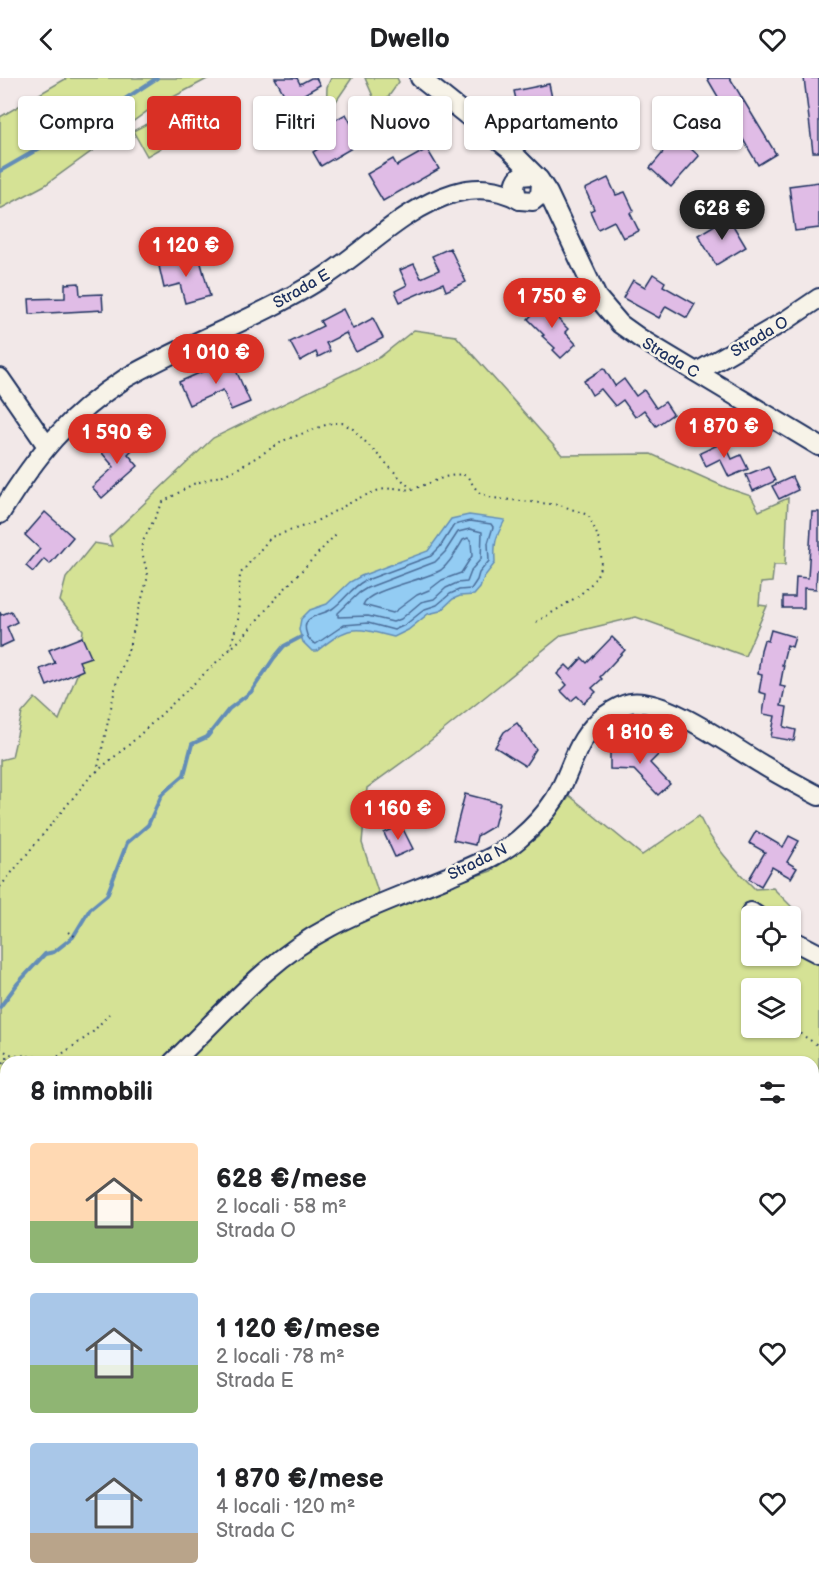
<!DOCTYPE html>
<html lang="it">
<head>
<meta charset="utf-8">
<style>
  :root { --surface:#fff; --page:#f2f2f2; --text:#202124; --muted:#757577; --accent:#d93025 }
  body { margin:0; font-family:"Balsamiq Sans",sans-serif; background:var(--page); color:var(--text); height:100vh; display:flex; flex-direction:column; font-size:22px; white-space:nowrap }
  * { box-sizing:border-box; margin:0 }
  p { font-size:20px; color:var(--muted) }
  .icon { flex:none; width:33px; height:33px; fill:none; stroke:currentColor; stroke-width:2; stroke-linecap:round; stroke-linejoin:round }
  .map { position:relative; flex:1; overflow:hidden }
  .drawer { position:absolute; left:0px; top:978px; width:819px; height:536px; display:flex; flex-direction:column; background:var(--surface); border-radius:18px 18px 0 0; box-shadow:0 2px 4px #0004 }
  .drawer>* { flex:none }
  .hud { position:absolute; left:18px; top:18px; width:783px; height:54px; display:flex; gap:12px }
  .controls { position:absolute; left:741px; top:828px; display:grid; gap:12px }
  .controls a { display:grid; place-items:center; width:60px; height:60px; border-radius:6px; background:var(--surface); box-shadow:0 2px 4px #0004; font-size:30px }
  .price { position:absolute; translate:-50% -51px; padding:0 14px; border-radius:21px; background:var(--accent); color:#fff; font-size:20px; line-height:39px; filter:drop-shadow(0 2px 3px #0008) }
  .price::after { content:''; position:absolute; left:50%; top:36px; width:18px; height:14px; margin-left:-9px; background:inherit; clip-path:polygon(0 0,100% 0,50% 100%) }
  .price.selected { background:#222; color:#fff }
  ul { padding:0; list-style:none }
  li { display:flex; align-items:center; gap:18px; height:150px; padding:0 30px }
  li span { display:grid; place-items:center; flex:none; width:168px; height:120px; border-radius:6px; color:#555 }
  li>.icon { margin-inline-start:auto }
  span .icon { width:72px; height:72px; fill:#fffc; stroke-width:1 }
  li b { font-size:26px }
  h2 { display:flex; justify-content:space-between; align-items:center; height:72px; padding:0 30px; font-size:26px }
  .chip { padding:0 21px; border-radius:6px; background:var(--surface); box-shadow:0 2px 4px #0004; font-size:21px; line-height:54px }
  .chip.selected { background:var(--accent); color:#fff }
  header { display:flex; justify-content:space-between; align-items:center; height:78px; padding:0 30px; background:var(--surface); font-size:27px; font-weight:700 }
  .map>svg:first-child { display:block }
  .green { fill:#d5e295; stroke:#78887a; stroke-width:1.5; fill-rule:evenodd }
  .water { fill:#93ccf3; stroke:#638db7; stroke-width:1.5 }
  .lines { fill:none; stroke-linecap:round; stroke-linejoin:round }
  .shore { stroke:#4b6e9a; stroke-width:1.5 }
  .stream { stroke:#638db7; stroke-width:4 }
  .building { fill:#e0bce6; stroke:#1b2f5e; stroke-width:1.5 }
  .minor-casing { stroke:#1b2f5e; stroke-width:22 }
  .path { stroke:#1b2f5e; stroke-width:2; stroke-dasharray:1.5 4.5; stroke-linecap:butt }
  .minor { stroke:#f7f3e8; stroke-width:18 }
  .labels { text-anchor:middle; stroke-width:5; stroke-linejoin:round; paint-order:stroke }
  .street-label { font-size:16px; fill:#1b2f5e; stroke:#f7f3e8 }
</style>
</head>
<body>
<header><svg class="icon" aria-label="back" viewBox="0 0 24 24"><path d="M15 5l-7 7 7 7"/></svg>Dwello<svg class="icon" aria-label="heart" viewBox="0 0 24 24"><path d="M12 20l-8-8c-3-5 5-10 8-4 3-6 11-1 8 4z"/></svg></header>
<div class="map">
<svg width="819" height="1513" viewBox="0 0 819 1513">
  <rect width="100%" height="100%" fill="#f2e8e8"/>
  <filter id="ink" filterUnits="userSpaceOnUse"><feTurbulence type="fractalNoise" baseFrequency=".0167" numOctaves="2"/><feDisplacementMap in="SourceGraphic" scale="12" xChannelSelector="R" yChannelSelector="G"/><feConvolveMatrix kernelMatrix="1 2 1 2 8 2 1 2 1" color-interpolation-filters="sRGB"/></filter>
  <g filter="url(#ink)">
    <!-- green -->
    <g class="green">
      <polygon points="67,0 209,0 149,32 45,107 0,131 0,39"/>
      <polygon points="331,0 352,0 326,38 327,9"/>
      <polygon points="365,0 397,0 399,4 379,32"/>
      <polygon points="185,26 197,49 147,78 133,53"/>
      <path d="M 414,252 L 456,258 L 562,377 L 651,376 L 727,410 L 751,418 L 759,433 L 788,420 L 785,487 L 774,487 L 772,504 L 761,505 L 759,527 L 767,528 L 745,578 L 636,539 L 562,557 L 415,675 L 367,710 L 362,765 L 383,829 L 491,793 L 538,759 L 570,718 L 642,777 L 699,738 C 712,766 733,789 755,811 L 773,810 L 794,831 L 797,849 L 791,850 L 790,838 L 752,838 L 752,878 L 790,878 L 791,870 L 819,887 L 819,1162 L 813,1164 L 813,984 L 6,984 L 6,1028 L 0,1033 L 0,682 L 12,679 L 22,635 L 35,620 L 59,642 L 78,594 L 83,552 L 60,523 L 66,500 L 94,465 L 112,468 L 109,459 L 213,360 L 380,279 ZM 752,910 L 790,910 L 790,950 L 752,950 Z"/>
      <polygon points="0,1078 6,1087 6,1234 0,1236"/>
      <polygon points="6,1332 6,1508 510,1508 507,1513 0,1513 0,1337"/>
      <polygon points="813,1412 819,1413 819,1502 817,1513 659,1513 659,1508 813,1508"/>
    </g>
    <!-- water -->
    <path class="water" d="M 469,437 L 505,442 C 495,460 494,465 495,485 L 484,499 L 480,510 L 474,517 L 460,518 L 453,521 L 440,533 L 428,536 L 408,552 L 394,559 C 355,549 350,546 317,573 L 312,573 L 303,564 L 299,552 L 301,541 L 310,532 L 327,526 L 350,504 L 361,498 L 428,473 L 451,441 Z"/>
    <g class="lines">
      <!-- shore -->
      <g class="shore">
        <path d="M 470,443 L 491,446 L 493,449 L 488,465 L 489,483 L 479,495 L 477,502 L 471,511 L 459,512 L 450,516 L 437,527 L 425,531 L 405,547 L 394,552 L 368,545 L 344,547 L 316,566 C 311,564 309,562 307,557 C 299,537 321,538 332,531 C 344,523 351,510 364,503 L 431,478 L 440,469 L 454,447 Z"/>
        <polygon points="470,451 482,454 481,481 472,491 467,504 457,505 446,510 434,521 421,524 401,541 393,544 368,538 338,539 338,535 359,515 367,510 435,484 445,474 458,454"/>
        <path d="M 468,460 L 471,463 L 472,478 L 461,495 L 442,502 L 429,512 L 417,517 L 393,535 L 363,527 C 366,512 425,502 441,492 C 451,484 457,472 463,462 Z"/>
      </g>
      <!-- stream -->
      <g class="stream">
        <polyline points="0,93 125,21 157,0"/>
        <polyline points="0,929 18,905 45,876 54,874 73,859 90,831 107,817 127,765 148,747 162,716 184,697 192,666 207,659 229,631 251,614 274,580 284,568 301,559"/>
      </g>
    </g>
    <!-- building -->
    <g class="building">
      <polygon points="275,0 297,0 300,6 311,0 316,0 320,7 289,25"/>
      <polygon points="707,0 730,0 776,76 758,87"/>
      <polygon points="804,0 819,0 819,74 813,74"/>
      <polygon points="549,6 555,34 542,37 539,25 518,30 514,13"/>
      <polygon points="346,36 354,51 380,36 388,49 321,88 313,74 333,62 324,48"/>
      <polygon points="667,59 681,62 699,78 671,109 650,90 662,76"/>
      <polygon points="427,71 439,91 383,123 367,96 393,81 397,88"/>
      <polygon points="608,100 616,117 625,114 634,133 630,135 639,153 623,160 614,143 598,151 590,133 594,131 585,111"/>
      <polygon points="819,104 819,150 795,153 789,108"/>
      <polygon points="728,139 746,169 716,187 698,157"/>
      <polygon points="450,170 466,204 446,213 443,205 400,224 395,213 407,207 400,192 414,186 421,200 439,192 432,178"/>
      <polygon points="199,178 210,218 185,225 180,206 164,210 159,188"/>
      <polygon points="653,196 665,204 663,208 695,226 687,240 666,228 659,240 623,220 633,202 645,209"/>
      <polygon points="79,205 80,217 102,216 103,232 30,236 29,221 65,220 65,206"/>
      <polygon points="545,223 555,233 553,236 568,251 565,254 576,266 561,280 553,272 555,270 542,258 544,257 528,241"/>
      <polygon points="343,231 353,251 373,240 383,260 356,274 346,255 326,265 330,273 318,279 316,274 300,283 290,264 323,248 320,243"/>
      <polygon points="231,281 250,324 231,332 223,312 189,327 179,304"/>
      <polygon points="604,290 615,308 624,301 636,318 644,312 656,330 665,324 673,336 656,348 644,332 635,339 623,322 615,328 601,311 592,317 584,303"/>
      <polygon points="124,355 136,368 128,376 138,388 102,420 92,409 114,389 102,375"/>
      <polygon points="724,364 732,381 741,377 748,391 729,399 720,381 706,388 700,375"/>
      <polygon points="768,388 775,403 753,413 746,397"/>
      <polygon points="792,399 798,412 779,421 772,408"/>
      <polygon points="45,434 73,459 50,486 44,481 33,494 26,488 40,471 25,457"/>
      <polygon points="812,434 819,434 819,492 817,492 816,511 804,510 804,530 783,530 783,519 795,519 796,499 808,500"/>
      <polygon points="11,533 17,544 7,549 13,563 0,569 0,534 1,537"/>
      <polygon points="771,552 795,559 792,569 787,567 782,587 784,587 780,608 785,609 781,628 787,629 784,649 796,652 794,663 771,659 775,638 763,636 766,616 759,614 762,597 758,596 761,572 764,562 768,563"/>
      <polygon points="82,559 91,579 79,583 83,592 47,608 40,591 55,585 49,572"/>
      <polygon points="612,559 625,572 600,599 602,601 592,610 596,614 584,625 577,618 571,623 561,613 567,607 557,596 566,587 571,592 582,580 587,585"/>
      <polygon points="517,645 536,671 525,688 495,669 504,654"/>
      <polygon points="649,663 660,675 650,685 670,706 658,717 634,692 610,691 610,671 639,673"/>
      <polygon points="465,716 500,725 494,748 477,758 475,767 453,762"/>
      <polygon points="401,747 413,771 395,779 384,755"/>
      <polygon points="756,753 783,769 789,758 799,763 787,784 797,790 791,800 772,789 761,808 749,801 765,774 749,765"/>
    </g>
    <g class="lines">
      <defs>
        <g id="minor">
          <polyline points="420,0 509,71 536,98"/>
          <path d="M 541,105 L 540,117 L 533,123 L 520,122 C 514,114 513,106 520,98 L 532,97 L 539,101 L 548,115 L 597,219 L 620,246 L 641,261 L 819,368"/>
          <polyline points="697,294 785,243 819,220"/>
          <polyline points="0,300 47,368"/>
          <path d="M 0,436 C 36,378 67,338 126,300 C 189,264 259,240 321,201 C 366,173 402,131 454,115 C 478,108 499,110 520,122"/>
          <polyline points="751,834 757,838"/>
          <polyline points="790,861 819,876"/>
          <path d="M 173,984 C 223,936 268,881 330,849 C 367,829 408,815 447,799 C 472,788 498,779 519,761 C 532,750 546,735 555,721 C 574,690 574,660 606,637 C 613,632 621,627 630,625 C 665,619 732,669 763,687 C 781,698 800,708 819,718"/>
          <polyline points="813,1263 819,1263"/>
          <polyline points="494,1513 497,1508"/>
        </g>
      </defs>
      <!-- minor casing -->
      <use href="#minor" class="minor-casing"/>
      <!-- path -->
      <g class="path">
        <path d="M 230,571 L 238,542 L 240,496 L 271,459 L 313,445 L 359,420 L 379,412 L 394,410 L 411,412 L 445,399 L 461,396 L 467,398 L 478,414 L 492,420 L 560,427 L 588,437 C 623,502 583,515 533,546"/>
        <polyline points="97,694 117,602 128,573 148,498 141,470 143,463 163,424 193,406 223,397 237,391 285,362 331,345 342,345 353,351 406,406 412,410"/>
        <polyline points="0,809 90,699 131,665 242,560 276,520 337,455"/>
        <polyline points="68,854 78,860"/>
        <polyline points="790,949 819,968"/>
        <polyline points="0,970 9,976 47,980 59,978 91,956 109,936"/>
        <polyline points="0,990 8,977"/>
        <polyline points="0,1489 6,1468"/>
      </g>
      <!-- minor -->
      <use href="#minor" class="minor"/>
    </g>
  </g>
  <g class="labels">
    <!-- street labels -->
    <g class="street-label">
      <text transform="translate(301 210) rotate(-30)" y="6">Strada E</text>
      <text transform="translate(759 258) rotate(-31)" y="6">Strada O</text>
      <text transform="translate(671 279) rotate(31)" y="6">Strada C</text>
      <text transform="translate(477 783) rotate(-26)" y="6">Strada N</text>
    </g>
  </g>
</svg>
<div class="controls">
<a><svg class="icon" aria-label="locate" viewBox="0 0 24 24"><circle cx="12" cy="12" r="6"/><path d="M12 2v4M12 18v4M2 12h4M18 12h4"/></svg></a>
<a><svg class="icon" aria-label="layers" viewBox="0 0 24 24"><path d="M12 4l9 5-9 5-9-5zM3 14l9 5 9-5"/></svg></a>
</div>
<b class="price selected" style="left:722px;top:163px">628 €</b>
<b class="price" style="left:186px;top:200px">1 120 €</b>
<b class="price" style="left:552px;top:251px">1 750 €</b>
<b class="price" style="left:216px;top:307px">1 010 €</b>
<b class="price" style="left:724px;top:381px">1 870 €</b>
<b class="price" style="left:117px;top:387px">1 590 €</b>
<b class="price" style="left:640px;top:687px">1 810 €</b>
<b class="price" style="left:398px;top:763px">1 160 €</b>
<div class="hud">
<a class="chip">Compra</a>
<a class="chip selected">Affitta</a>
<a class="chip">Filtri</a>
<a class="chip">Nuovo</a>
<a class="chip">Appartamento</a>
<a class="chip">Casa</a>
</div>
<section class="drawer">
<h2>8 immobili<svg class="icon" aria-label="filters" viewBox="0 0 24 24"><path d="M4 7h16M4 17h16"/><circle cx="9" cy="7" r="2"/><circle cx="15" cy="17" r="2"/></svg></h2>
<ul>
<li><span style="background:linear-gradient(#ffd9b3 65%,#8fb573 0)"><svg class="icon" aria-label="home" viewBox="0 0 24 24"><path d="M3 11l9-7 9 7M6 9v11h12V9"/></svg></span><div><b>628 €/mese</b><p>2 locali · 58 m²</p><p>Strada O</p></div><svg class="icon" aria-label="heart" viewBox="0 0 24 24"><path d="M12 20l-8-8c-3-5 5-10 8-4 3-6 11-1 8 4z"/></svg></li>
<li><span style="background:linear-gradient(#a9c7e8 60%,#8fb573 0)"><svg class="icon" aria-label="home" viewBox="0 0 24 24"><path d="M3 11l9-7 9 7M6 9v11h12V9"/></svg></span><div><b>1 120 €/mese</b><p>2 locali · 78 m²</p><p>Strada E</p></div><svg class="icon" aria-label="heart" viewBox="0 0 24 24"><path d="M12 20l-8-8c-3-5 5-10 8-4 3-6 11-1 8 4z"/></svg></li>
<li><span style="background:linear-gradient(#a9c7e8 75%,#b9a48a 0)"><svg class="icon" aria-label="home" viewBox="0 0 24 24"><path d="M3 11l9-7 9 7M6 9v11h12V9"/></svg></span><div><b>1 870 €/mese</b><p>4 locali · 120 m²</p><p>Strada C</p></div><svg class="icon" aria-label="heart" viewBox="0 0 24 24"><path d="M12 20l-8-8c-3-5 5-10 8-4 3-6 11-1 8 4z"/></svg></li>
</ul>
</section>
</div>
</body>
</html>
